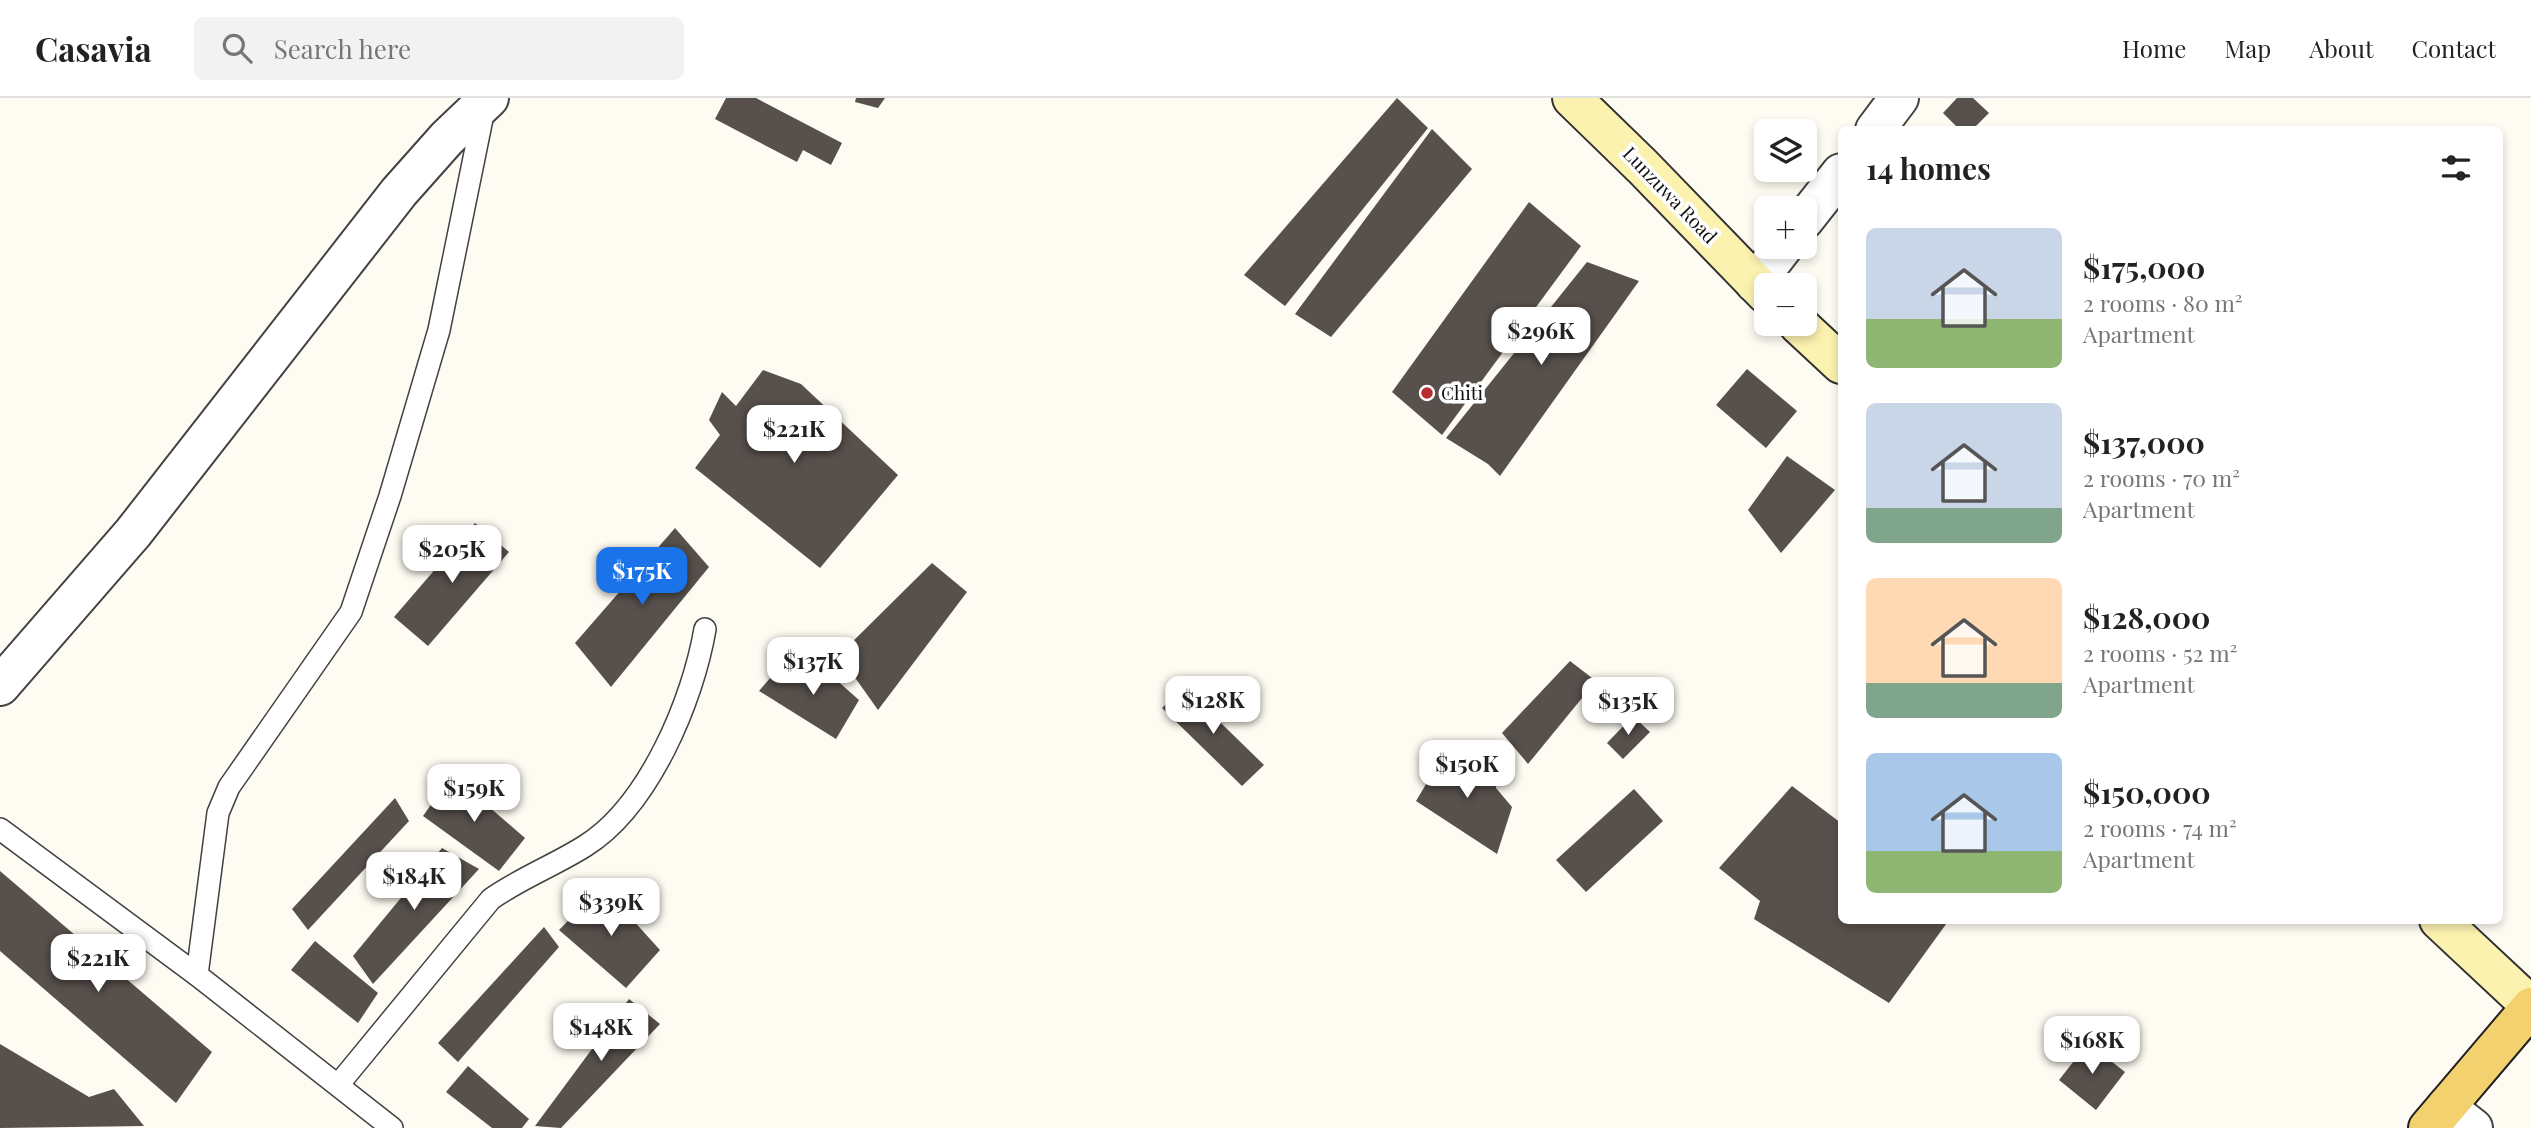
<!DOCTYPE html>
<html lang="en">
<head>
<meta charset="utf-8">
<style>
  :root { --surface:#fff; --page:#f2f2f2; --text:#222; --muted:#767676; --line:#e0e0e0; --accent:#1a73e8 }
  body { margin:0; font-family:"Playfair Display",serif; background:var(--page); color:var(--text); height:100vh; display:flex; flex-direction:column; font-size:26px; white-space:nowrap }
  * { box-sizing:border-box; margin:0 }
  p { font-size:23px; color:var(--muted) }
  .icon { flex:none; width:38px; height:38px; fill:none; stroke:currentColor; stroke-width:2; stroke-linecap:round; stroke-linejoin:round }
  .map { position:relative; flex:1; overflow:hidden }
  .details { position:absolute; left:1838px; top:28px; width:665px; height:798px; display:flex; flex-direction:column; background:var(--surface); border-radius:10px; box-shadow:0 4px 10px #0003 }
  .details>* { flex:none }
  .buttons { position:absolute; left:1754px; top:21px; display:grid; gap:14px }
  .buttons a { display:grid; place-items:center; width:63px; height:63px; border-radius:10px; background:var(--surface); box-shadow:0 4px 10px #0003; font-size:35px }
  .price { position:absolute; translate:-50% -60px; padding:0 16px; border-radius:14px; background:#fff; color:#222; font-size:23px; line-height:46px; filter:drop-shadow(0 2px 4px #0008) }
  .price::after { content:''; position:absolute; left:50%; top:42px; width:21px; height:16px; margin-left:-10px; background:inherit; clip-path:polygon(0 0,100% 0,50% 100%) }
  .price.current { background:var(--accent); color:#fff }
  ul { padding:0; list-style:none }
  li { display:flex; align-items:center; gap:21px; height:175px; padding:0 28px }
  li span { display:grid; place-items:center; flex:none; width:196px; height:140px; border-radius:10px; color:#555 }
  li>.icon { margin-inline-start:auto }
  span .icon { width:84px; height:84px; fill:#fffc; stroke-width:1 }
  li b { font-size:30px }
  h2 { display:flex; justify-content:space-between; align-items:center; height:84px; padding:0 28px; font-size:30px }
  header { display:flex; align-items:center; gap:42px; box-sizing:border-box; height:98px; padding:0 35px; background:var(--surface); border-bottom:2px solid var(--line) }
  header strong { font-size:33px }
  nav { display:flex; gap:38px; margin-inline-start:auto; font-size:24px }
  .search { width:490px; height:63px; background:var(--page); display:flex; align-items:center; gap:18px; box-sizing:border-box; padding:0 24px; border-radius:10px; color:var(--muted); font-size:26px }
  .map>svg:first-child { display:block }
  .building { fill:#57504c }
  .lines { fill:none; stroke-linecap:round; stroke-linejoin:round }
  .lane-casing { stroke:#424242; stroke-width:24 }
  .street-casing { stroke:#424242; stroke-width:42 }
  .secondary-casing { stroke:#313131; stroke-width:42 }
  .primary-casing { stroke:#202020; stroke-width:42 }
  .lane { stroke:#fff; stroke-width:21 }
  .street { stroke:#fff; stroke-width:38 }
  .secondary { stroke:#fbf2b0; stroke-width:38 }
  .primary { stroke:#f2d16e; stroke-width:38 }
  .poi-dot { fill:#b92d34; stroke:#fff; stroke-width:2.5 }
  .labels { text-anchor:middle; stroke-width:7; stroke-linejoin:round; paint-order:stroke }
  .street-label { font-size:19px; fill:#0f0f0f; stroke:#fff }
  .poi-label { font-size:19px; fill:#0f0f0f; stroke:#fff; text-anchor:start }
</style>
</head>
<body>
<header>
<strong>Casavia</strong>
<div class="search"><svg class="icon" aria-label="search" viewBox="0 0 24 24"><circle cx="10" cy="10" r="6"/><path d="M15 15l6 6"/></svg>Search here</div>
<nav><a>Home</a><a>Map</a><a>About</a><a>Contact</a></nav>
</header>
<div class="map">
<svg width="2531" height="1030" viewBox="0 0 2531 1030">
  <rect width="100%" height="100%" fill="#fefcf2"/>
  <!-- building -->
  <g class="building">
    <polygon points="726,0 756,0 842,45 831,67 803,52 797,64 715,21"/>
    <polygon points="856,0 885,0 878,10 855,4"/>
    <polygon points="1397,0 1428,30 1285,208 1244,177"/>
    <polygon points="1957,0 1973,0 1989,15 1972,32 1960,32 1943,15"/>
    <polygon points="1432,31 1472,71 1331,239 1295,216"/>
    <polygon points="1529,104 1581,148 1442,337 1392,294"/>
    <polygon points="1587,164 1639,183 1500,378 1488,366 1446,340"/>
    <polygon points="1747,271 1797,313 1766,350 1716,307"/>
    <polygon points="763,272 801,286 898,377 820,470 695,370 720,337 709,322 722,294 736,308"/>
    <polygon points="1787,358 1835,392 1781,455 1748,412"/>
    <polygon points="475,425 509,454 428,548 394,519"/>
    <polygon points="675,430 709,469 611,589 575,545"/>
    <polygon points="932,465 967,494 878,612 839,557"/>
    <polygon points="815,563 859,602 836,641 759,593 776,573 789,574"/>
    <polygon points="1570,563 1596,583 1528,666 1502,635"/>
    <polygon points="1184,589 1264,667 1242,688 1162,610"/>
    <polygon points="1633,618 1650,634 1623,661 1607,645"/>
    <polygon points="1447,651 1497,680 1496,690 1512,709 1497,756 1416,703"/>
    <polygon points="452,677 525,740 499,773 423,718"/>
    <polygon points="1792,688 1841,725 1841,822 1949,822 1889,905 1754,821 1760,803 1719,770"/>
    <polygon points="1634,691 1663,723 1586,794 1556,762"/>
    <polygon points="395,700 409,723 308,832 292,811"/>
    <polygon points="442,750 479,771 373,886 353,858"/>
    <polygon points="0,773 212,954 176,1005 0,853"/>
    <polygon points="602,788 660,852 626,890 559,832"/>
    <polygon points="544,829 559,849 458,964 438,945"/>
    <polygon points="315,843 378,895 358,925 291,872"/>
    <polygon points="629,901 660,926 561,1030 535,1028"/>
    <polygon points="2088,945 2125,974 2096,1012 2059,982"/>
    <polygon points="0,946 89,999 114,991 144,1028 0,1030"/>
    <polygon points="468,968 529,1021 522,1030 492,1030 446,994"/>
  </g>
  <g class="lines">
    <defs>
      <g id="lane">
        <polyline points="0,731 197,877 392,1030"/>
        <polyline points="197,877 218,715 229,689 351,514 390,398 439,232 484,11"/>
        <path d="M 338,987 L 491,801 C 521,780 555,767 585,748 C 649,708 693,602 705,531"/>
      </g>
      <g id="street">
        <polyline points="1875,32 1899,0"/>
        <polyline points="1804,122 1841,75"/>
        <polyline points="1755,185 1783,149"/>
        <polyline points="0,588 133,435 399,94 447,40 489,0"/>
        <polyline points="2446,1009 2473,1030"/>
      </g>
      <g id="secondary">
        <polyline points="1572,0 1643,69 1766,196"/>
        <polyline points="1798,226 1841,266"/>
        <polyline points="2439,822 2531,908"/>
      </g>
      <polyline id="primary" points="2428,1030 2531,909"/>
    </defs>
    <!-- lane casing -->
    <use href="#lane" class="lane-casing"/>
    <!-- street casing -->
    <use href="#street" class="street-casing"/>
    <!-- secondary casing -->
    <use href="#secondary" class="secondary-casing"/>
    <!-- primary casing -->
    <use href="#primary" class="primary-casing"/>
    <!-- lane -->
    <use href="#lane" class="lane"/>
    <!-- street -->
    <use href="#street" class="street"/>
    <!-- secondary -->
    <use href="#secondary" class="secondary"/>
    <!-- primary -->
    <use href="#primary" class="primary"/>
  </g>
  <!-- markers -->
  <circle class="poi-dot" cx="1427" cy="295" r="7"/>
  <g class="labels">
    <!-- street labels -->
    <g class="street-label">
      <text transform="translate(1670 97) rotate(46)" y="7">Lunzuwa Road</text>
    </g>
    <!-- poi labels -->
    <g class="poi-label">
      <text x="1441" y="302">Chiti</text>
    </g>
  </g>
</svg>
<div class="buttons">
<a><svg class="icon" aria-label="layers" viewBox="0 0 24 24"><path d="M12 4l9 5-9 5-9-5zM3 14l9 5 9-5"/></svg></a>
<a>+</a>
<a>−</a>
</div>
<b class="price" style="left:1541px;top:269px">$296K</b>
<b class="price" style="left:794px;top:367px">$221K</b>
<b class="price" style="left:452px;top:487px">$205K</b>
<b class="price current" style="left:642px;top:509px">$175K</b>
<b class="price" style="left:813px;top:599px">$137K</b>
<b class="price" style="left:1213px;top:638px">$128K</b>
<b class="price" style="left:1628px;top:639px">$135K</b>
<b class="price" style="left:1467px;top:702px">$150K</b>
<b class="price" style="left:474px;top:726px">$159K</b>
<b class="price" style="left:414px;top:814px">$184K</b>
<b class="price" style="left:611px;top:840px">$339K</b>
<b class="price" style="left:98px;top:896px">$221K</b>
<b class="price" style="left:601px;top:965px">$148K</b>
<b class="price" style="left:2092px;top:978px">$168K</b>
<section class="details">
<h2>14 homes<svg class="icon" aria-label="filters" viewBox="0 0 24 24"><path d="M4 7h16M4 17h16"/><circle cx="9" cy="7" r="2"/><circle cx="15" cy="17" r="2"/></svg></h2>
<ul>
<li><span style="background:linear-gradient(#c9d6e8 65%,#8fb573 0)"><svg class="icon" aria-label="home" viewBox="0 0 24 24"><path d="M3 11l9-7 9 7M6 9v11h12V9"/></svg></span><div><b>$175,000</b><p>2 rooms · 80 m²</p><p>Apartment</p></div></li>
<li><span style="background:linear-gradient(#c9d6e8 75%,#7fa58c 0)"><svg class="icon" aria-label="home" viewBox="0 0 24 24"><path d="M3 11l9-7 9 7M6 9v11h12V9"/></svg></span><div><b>$137,000</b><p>2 rooms · 70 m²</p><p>Apartment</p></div></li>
<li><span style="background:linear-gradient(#ffd9b3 75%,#7fa58c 0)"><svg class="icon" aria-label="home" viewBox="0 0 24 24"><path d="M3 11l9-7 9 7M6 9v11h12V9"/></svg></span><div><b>$128,000</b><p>2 rooms · 52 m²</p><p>Apartment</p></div></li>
<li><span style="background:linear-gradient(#a9c7e8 70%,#8fb573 0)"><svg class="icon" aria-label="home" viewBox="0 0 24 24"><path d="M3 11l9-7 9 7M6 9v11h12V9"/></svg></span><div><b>$150,000</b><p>2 rooms · 74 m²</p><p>Apartment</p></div></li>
</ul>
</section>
</div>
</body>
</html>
